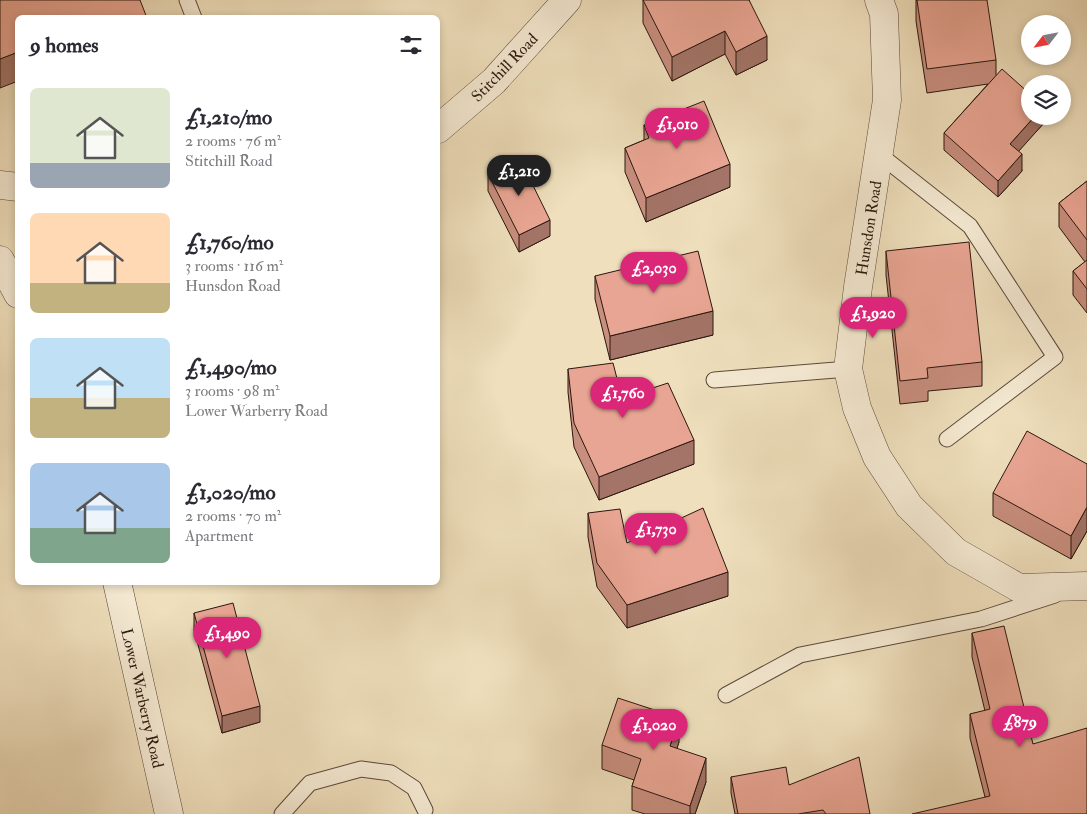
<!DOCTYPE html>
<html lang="en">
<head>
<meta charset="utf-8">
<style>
  :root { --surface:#fff; --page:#f7f7f7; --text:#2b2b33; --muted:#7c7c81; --accent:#db2777 }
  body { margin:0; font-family:"IM FELL Double Pica",serif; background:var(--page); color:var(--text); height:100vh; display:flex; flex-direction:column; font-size:19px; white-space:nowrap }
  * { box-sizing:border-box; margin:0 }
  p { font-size:16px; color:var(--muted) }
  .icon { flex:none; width:28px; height:28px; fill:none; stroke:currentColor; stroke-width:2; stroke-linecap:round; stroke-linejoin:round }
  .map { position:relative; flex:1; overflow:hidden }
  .panel { position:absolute; left:15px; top:15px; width:425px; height:570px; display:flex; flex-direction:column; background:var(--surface); border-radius:8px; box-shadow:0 2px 8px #0003 }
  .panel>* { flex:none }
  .needle { width:32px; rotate:238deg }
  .controls { position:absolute; left:1021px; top:15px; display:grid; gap:10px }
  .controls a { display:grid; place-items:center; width:50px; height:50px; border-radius:50%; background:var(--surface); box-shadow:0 2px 8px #0003; font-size:25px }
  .price { position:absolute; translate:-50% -42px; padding:0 11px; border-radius:18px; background:var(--accent); color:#fff; font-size:16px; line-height:32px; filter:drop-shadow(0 1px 2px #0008) }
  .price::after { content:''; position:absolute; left:50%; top:30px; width:15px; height:11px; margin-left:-8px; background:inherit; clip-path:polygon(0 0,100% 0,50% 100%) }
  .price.on { background:#222; color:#fff }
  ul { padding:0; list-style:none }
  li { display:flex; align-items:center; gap:15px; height:125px; padding:0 15px }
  li span { display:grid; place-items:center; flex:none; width:140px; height:100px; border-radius:8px; color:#555 }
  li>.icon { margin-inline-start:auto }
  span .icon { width:60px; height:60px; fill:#fffc; stroke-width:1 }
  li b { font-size:21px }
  h2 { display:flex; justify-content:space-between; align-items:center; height:60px; padding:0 15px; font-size:21px }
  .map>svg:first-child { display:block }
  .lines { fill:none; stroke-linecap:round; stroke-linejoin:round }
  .service-casing { stroke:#5c493a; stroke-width:17 }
  .minor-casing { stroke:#5c493a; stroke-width:29 }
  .service { stroke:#f5ead3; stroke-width:15 }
  .minor { stroke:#f5ead3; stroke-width:28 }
  .wall { fill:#c88e7e; stroke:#2b170f }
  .shaded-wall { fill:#a37467; stroke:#2b170f }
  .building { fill:#e9a593; stroke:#2b170f }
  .labels { text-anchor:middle; stroke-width:4; stroke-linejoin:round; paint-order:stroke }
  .street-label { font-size:16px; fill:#2b170f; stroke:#f5ead3 }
</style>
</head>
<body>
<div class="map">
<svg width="1087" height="814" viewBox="0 0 1087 814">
  <rect width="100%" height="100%" fill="#efdfbc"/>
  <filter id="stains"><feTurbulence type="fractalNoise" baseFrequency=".004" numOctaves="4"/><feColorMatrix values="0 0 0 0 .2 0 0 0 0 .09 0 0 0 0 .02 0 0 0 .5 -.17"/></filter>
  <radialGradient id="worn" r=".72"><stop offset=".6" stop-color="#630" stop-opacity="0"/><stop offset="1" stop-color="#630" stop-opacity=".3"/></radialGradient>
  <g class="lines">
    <defs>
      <g id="service">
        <polyline points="187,0 194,18"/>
        <polyline points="880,155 970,226 1055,357 947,439"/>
        <polyline points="714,380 848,369"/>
        <polyline points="726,695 800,655 981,619 1055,595"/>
        <polyline points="282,814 310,783 361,769 391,773 414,788 425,810"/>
      </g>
      <g id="minor">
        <polyline points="879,0 884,14 887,100 858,287 848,369 857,408 877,457 909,506 956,552 1019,588 1087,586"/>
        <polyline points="438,129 494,81 567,0"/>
        <polyline points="0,185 18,187"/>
        <polyline points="0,260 18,294"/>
        <polyline points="117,582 169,814"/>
      </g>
    </defs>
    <!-- service casing -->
    <use href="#service" class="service-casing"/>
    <!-- minor casing -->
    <use href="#minor" class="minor-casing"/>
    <!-- service -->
    <use href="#service" class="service"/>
    <!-- minor -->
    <use href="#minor" class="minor"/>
  </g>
  <!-- wall -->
  <g class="wall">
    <polygon points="643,0 749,0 767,60 736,75 725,54 672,81 643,23"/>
    <polygon points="916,0 996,60 996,75 1044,116 1044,123 1018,151 1022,171 998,197 944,150 944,133 988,84 927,93 916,21"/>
    <polygon points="644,125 730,187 646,222 625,172 625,148 644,140"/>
    <polygon points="488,174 550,236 519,252 488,191"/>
    <polygon points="1087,181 1087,313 1073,295 1073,271 1085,262 1059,227 1059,203"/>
    <polygon points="886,251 982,362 982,386 928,391 928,401 900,404 886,275"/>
    <polygon points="595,276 713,335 610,360 595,299"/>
    <polygon points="568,369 622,398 694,464 599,500 574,447 568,392"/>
    <polygon points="1087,464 1087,531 1071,559 993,516 993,493"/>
    <polygon points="588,513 627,543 728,596 627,628 597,587 588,537"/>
    <polygon points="194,613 260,722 222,733 194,630"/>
    <polygon points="972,633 1033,744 1087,814 985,797 970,738 970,714 985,711 972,657"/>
    <polygon points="679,742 677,748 706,782 695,814 645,814 632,810 632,786 634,780 602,769 602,745"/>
    <polygon points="731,777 789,785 870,814 735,814 731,793"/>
  </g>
  <!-- shaded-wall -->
  <g class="shaded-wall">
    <polygon points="725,31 725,54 672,81 672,57"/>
    <polygon points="767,36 767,60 736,75 736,52"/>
    <polygon points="18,52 18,81 0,88 0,59"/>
    <polygon points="1035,116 1044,116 1044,123 1010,161 1010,144"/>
    <polygon points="1022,154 1022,171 998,197 998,181"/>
    <polygon points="730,164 730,187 646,222 646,198"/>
    <polygon points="550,220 550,236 519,252 519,235"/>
    <polygon points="713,311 713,335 610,360 610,336"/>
    <polygon points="694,440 694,464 599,500 599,477"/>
    <polygon points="1087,507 1087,531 1071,559 1071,536"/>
    <polygon points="728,572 728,596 627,628 627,605"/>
    <polygon points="260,706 260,722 222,733 222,716"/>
    <polygon points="679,718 679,742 670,770 670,746"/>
    <polygon points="706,758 706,782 695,814 690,814 690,806"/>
  </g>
  <!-- building -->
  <g class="building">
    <polygon points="0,0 140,0 147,18 18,18 18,52 0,59"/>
    <polygon points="643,0 749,0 767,36 736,52 725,31 672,57"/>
    <polygon points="917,0 987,0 996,60 927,69"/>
    <polygon points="1002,69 1030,94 1030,116 1035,116 1010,144 1022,154 998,181 944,133"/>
    <polygon points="704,101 730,164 646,198 625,148 649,138 644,125"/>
    <polygon points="520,159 550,220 519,235 488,174"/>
    <polygon points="1087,181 1087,240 1059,203"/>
    <polygon points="969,242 982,362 927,368 928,378 900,381 886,251"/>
    <polygon points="698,251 713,311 610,336 595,276"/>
    <polygon points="1087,260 1087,289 1073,271"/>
    <polygon points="613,363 622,398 668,383 694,440 599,477 574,423 568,369"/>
    <polygon points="1027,431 1087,464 1087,507 1071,536 993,493"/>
    <polygon points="703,508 728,572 627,605 597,563 588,513 620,509 627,543"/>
    <polygon points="233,603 260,706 222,716 194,613"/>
    <polygon points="1004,626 1033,744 1087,728 1087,814 912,814 990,796 970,714 990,709 972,633"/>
    <polygon points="618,698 679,718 670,746 706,758 690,806 632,786 641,759 602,745"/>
    <polygon points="859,757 870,814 826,814 823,810 798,814 738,814 731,777 786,767 789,785"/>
  </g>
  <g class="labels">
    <!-- street labels -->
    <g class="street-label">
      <text transform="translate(504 67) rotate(-46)" y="6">Stitchill Road</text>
      <text transform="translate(868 228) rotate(-81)" y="6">Hunsdon Road</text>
      <text transform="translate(143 698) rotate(77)" y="6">Lower Warberry Road</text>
    </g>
  </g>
  <rect width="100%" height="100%" filter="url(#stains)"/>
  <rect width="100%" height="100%" fill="url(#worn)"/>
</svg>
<div class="controls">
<a><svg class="needle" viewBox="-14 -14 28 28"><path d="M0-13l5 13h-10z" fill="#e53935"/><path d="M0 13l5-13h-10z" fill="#7c7c81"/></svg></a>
<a><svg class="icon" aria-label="layers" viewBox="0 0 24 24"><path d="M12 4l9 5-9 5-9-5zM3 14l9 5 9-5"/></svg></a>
</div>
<b class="price" style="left:677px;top:150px">£1,010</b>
<b class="price on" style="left:519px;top:197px">£1,210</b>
<b class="price" style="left:654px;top:294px">£2,030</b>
<b class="price" style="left:873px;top:339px">£1,920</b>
<b class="price" style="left:623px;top:419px">£1,760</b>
<b class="price" style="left:656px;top:555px">£1,730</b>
<b class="price" style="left:227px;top:659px">£1,490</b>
<b class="price" style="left:1020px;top:748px">£879</b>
<b class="price" style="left:654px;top:751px">£1,020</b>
<section class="panel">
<h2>9 homes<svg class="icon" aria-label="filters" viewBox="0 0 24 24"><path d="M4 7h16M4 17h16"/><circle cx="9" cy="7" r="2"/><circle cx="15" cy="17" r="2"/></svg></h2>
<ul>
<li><span style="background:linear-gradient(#dfe7d0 75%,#9aa5b1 0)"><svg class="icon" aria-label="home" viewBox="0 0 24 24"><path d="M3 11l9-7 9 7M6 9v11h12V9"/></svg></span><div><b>£1,210/mo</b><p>2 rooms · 76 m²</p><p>Stitchill Road</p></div></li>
<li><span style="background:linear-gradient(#ffd9b3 70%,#c2b280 0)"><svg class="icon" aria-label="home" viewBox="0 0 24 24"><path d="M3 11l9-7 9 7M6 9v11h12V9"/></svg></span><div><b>£1,760/mo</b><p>3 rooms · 116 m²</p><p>Hunsdon Road</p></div></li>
<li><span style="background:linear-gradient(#bfe0f5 60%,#c2b280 0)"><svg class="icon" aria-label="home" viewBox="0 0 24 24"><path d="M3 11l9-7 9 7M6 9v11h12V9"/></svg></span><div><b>£1,490/mo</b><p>3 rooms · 98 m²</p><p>Lower Warberry Road</p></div></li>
<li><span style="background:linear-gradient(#a9c7e8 65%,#7fa58c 0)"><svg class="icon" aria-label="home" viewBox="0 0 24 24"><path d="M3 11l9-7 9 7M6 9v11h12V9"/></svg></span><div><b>£1,020/mo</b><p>2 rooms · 70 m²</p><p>Apartment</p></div></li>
</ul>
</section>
</div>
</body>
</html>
